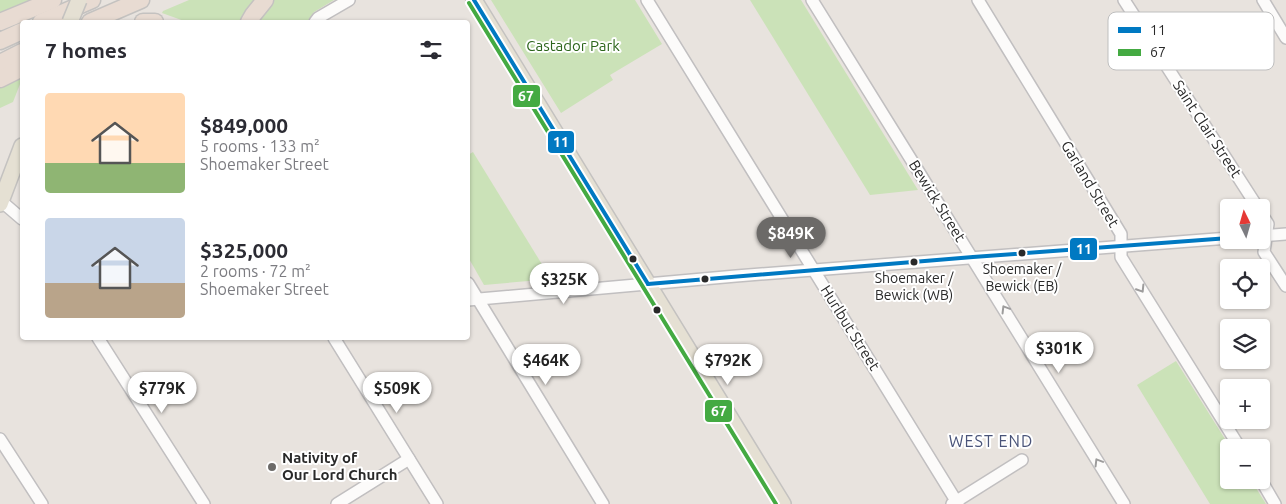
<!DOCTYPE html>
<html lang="en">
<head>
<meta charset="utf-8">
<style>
  :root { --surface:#fff; --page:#f2f2f3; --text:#2b2b33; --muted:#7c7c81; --accent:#6c6a68 }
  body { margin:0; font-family:Ubuntu,sans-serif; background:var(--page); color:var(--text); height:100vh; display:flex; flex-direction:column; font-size:19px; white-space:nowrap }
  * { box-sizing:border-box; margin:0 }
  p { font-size:16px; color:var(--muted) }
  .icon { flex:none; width:28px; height:28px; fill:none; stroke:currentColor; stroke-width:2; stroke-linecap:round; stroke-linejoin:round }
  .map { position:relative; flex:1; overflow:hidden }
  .panel { position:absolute; left:20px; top:20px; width:450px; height:320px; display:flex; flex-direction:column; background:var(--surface); border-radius:5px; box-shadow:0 1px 4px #0004 }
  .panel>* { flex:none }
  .needle { width:32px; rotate:355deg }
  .tools { position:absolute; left:1220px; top:199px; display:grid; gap:10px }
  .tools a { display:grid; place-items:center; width:50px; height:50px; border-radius:5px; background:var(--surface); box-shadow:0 1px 4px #0004; font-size:25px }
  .price { position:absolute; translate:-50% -42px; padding:0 11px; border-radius:18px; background:#fff; color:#222; font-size:16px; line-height:32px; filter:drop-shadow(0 1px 2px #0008) }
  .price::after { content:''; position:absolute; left:50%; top:30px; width:15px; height:11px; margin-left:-8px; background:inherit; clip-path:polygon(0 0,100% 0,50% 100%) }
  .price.selected { background:var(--accent); color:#fff }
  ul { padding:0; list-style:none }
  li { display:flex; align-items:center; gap:15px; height:125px; padding:0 25px }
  li span { display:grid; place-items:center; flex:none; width:140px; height:100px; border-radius:5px; color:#555 }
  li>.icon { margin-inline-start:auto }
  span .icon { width:60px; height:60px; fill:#fffc; stroke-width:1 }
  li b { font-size:21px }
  h2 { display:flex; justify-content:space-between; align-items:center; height:60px; padding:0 25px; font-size:21px }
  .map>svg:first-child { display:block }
  .green { fill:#cbe2b8 }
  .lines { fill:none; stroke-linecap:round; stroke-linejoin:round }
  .minor-casing { stroke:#c1bfc0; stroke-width:14 }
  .major-casing { stroke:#c4c2c0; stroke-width:18 }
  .highway-casing { stroke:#c4c2c0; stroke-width:19 }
  .minor { stroke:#fcfbfa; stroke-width:11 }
  .major { stroke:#e5e0d3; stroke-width:15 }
  .highway { stroke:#e8dbd2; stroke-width:16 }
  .major-bridge-casing { stroke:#c4c2c0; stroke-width:18; stroke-linecap:butt }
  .major-bridge { stroke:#e5e0d3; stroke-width:15 }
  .bus-1-casing { stroke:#fff; stroke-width:8 }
  .bus-2-casing { stroke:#fff; stroke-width:8 }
  .bus-1 { stroke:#0079c2; stroke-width:4 }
  .bus-2 { stroke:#44aa42; stroke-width:4 }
  .oneway { stroke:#9d9c9c }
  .bus-dot { fill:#292929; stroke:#fff; stroke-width:2 }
  .poi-dot { fill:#6c6a68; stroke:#fff; stroke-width:2 }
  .labels { text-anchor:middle; stroke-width:4; stroke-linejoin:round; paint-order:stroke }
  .bus-label { font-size:14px; fill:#292929; stroke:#fff }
  .park-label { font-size:15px; fill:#2c651b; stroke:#fff }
  .street-label { font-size:15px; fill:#292929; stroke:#fff }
  .poi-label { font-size:15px; font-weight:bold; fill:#292929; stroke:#fff; text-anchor:start }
  .neighbourhood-label { font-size:16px; letter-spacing:1px; fill:#4a5479; stroke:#fff }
  .key { fill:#fff; stroke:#bfbfbf; stroke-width:1 }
  .key-label { font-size:14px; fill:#292929 }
  .line-badge { stroke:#fff; stroke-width:2 }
  .badge-label { font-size:14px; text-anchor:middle; font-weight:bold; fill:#fff }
</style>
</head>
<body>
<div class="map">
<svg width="1286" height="504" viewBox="0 0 1286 504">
  <rect width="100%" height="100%" fill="#e8e3de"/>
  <!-- green -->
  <g class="green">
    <polygon points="0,0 38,0 0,14"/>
    <polygon points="189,0 259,0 244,22 187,22 162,13 163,11"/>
    <polygon points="273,0 334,0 314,12 307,22 257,22"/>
    <polygon points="491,0 635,0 662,44 610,75 613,80 561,113"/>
    <polygon points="750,0 801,0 918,190 870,195"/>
    <polygon points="22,74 22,79 13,102 0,108 0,85"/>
    <polygon points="473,152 551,279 484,285 468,257 468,155"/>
    <polygon points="1176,361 1230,447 1229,448 1229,480 1251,480 1266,504 1210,504 1137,385"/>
  </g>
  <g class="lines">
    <defs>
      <g id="minor">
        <polyline points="647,0 958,504"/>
        <path d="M 812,0 C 916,168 1021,335 1124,504"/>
        <polyline points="978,0 1121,234 1121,257 1240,448"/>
        <polyline points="1124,0 1258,208"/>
        <polyline points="1263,0 1286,38"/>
        <polyline points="315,22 318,18 349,0"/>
        <polyline points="1,201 22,219"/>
        <polyline points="1261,213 1268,224 1264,252 1286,286"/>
        <polyline points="1261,236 1286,234"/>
        <polyline points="468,283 603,504"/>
        <polyline points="468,300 736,276 1229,238"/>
        <polyline points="98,338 204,504"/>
        <polyline points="334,338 437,504"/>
        <polyline points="0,439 42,504"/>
        <polyline points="1261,480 1275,504"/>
        <polyline points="337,504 409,459"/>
        <polyline points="952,504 1022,460"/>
      </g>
      <g id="major">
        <polyline points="474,0 783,504"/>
        <polyline points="0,204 22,146"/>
      </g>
      <g id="highway">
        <polyline points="0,22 53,0"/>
        <polyline points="41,22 92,0"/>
        <polyline points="90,22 141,0"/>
        <polyline points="143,22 155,22"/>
        <polyline points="249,22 253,15 265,0"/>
        <polyline points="0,41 22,31"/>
        <polyline points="0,63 22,52"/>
        <polyline points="0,79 22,68"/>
      </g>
    </defs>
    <!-- minor casing -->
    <use href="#minor" class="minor-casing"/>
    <!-- major casing -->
    <use href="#major" class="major-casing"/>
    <!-- highway casing -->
    <use href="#highway" class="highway-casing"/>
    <!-- minor -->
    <use href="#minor" class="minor"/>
    <!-- major -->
    <use href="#major" class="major"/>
    <!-- highway -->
    <use href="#highway" class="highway"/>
    <defs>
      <polyline id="major-bridge" points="70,22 79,0"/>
    </defs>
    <!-- major-bridge casing -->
    <use href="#major-bridge" class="major-bridge-casing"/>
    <!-- major-bridge -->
    <use href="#major-bridge" class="major-bridge"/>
    <defs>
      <g id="bus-1">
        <polyline points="474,0 648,284"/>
        <polyline points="648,284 973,257 1229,238"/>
      </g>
      <polyline id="bus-2" points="469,3 776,504"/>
    </defs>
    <!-- bus-1 casing -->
    <use href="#bus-1" class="bus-1-casing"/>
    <!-- bus-2 casing -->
    <use href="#bus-2" class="bus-2-casing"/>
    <!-- bus-1 -->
    <use href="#bus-1" class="bus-1"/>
    <!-- bus-2 -->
    <use href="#bus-2" class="bus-2"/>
  </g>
  <!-- one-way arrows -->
  <defs><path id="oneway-chevron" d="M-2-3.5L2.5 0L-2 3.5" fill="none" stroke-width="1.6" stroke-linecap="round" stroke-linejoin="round" transform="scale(1.25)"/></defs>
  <g class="oneway">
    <use href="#oneway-chevron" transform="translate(1141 289) rotate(58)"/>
    <use href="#oneway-chevron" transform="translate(1005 309) rotate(-121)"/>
    <use href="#oneway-chevron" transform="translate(1098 462) rotate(-121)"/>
  </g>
  <!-- markers -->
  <g class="bus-dot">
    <circle cx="1022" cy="253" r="4.5"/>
    <circle cx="633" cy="259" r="4.5"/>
    <circle cx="914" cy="262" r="4.5"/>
    <circle cx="705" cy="279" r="4.5"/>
    <circle cx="657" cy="310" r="4.5"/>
  </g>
  <circle class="poi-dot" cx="272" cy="467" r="5"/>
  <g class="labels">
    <!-- bus labels -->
    <g class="bus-label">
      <text x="1022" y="274">Shoemaker /<tspan x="1022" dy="17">Bewick (EB)</tspan></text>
      <text x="914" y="283">Shoemaker /<tspan x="914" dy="17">Bewick (WB)</tspan></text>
    </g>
    <!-- park labels -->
    <g class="park-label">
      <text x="573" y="51">Castador Park</text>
    </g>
    <!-- street labels -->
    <g class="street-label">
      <text transform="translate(1207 129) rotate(57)" y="5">Saint Clair Street</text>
      <text transform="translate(1090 184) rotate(59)" y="5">Garland Street</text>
      <text transform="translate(937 201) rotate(58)" y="5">Bewick Street</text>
      <text transform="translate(850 328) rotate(58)" y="5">Hurlbut Street</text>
    </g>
    <!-- poi labels -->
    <g class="poi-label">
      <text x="282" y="463">Nativity of<tspan x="282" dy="17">Our Lord Church</tspan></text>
    </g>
    <!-- neighbourhood labels -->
    <g class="neighbourhood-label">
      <text x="991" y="447">WEST END</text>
    </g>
  </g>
  <!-- legend -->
  <rect x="1108" y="12" width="166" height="58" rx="8" class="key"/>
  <rect x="1118" y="27" width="23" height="6" fill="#0079c2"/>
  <rect x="1118" y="49" width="23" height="7" fill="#44aa42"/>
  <g class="key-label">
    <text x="1150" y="35">11</text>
    <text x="1150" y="57">67</text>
  </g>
  <g class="line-badge">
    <rect x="512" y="84" width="29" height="24" rx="5" fill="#44aa42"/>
    <rect x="547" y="130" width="28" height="24" rx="5" fill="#0079c2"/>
    <rect x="1069" y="237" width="29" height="24" rx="5" fill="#0079c2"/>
    <rect x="704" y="399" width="29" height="24" rx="5" fill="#44aa42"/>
  </g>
  <g class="badge-label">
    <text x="526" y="101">67</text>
    <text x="561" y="147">11</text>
    <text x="1084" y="254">11</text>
    <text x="719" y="416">67</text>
  </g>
</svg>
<div class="tools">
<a><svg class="needle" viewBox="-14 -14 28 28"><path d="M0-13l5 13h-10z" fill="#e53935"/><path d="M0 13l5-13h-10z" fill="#7c7c81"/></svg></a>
<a><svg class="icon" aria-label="locate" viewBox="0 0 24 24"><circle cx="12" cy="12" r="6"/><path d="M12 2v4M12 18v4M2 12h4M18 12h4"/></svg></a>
<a><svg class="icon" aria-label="layers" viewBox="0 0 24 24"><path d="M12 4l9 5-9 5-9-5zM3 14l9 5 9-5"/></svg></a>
<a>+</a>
<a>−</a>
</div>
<b class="price selected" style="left:791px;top:259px">$849K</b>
<b class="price" style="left:564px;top:305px">$325K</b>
<b class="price" style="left:1059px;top:374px">$301K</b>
<b class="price" style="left:546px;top:386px">$464K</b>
<b class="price" style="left:728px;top:386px">$792K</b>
<b class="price" style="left:162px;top:414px">$779K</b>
<b class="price" style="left:397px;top:414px">$509K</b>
<section class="panel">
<h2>7 homes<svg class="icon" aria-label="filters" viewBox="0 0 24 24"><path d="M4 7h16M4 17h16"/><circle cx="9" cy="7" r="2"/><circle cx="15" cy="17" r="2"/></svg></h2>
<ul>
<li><span style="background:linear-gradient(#ffd9b3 70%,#8fb573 0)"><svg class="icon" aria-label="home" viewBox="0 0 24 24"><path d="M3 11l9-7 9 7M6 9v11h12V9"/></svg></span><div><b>$849,000</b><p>5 rooms · 133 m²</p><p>Shoemaker Street</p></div></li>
<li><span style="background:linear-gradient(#c9d6e8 65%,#b9a48a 0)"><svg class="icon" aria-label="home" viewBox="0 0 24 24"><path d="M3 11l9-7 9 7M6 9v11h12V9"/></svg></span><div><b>$325,000</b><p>2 rooms · 72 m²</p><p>Shoemaker Street</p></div></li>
</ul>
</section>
</div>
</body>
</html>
